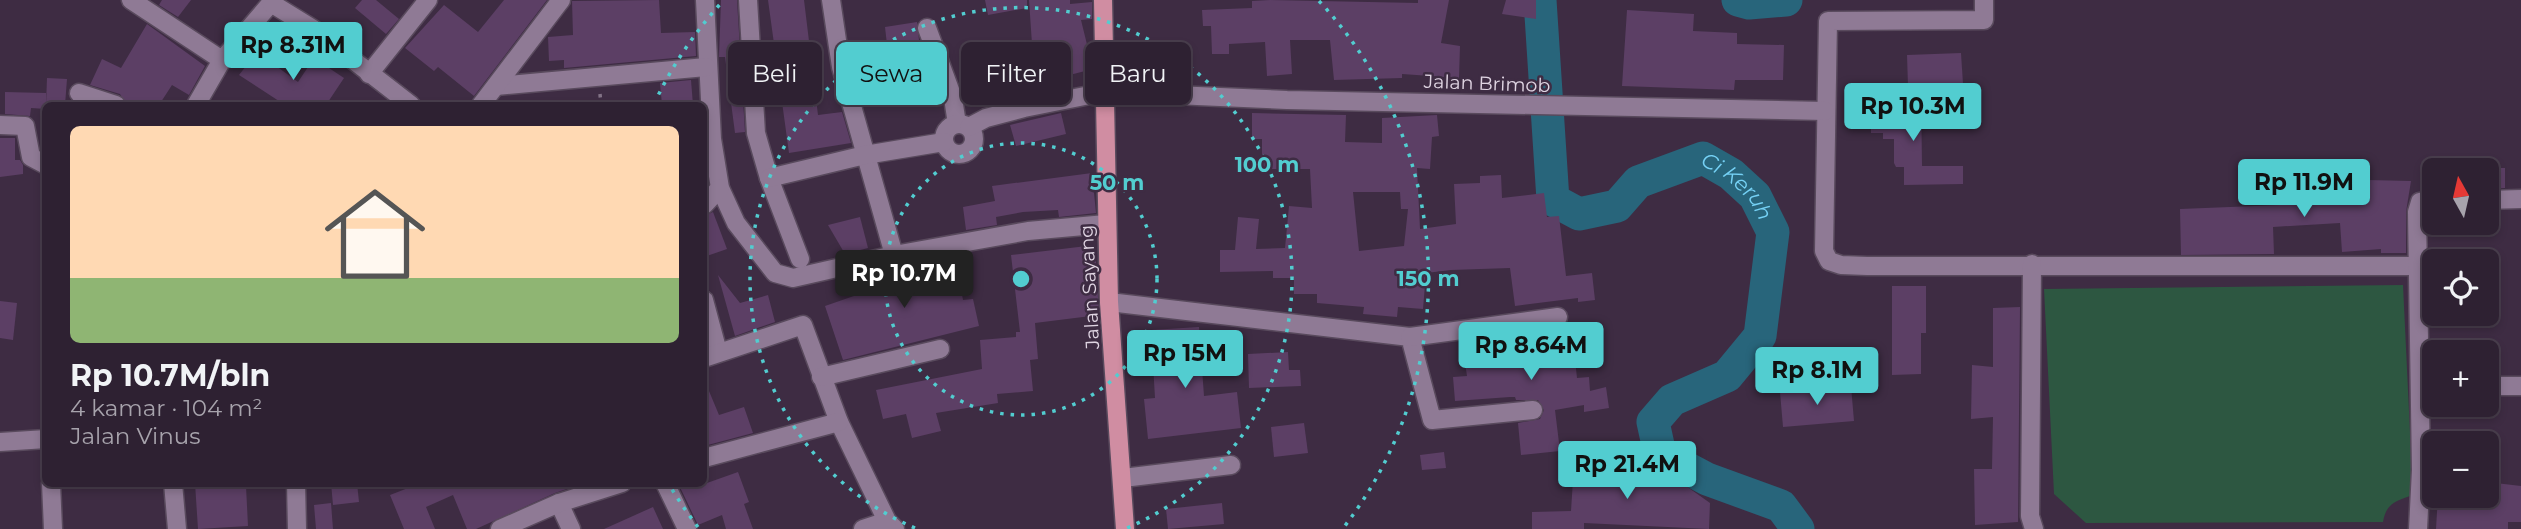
<!DOCTYPE html>
<html lang="id">
<head>
<meta charset="utf-8">
<style>
  :root { --surface:#2e2132; --page:#3a2e3e; --text:#f1f3f6; --muted:#a7a3ac; --line:#493e4d; --accent:#52cdd0 }
  body { margin:0; font-family:Montserrat,sans-serif; background:var(--page); color:var(--text); height:100vh; display:flex; flex-direction:column; font-size:26px; white-space:nowrap }
  * { box-sizing:border-box; margin:0 }
  p { font-size:23px; color:var(--muted) }
  .icon { flex:none; width:38px; height:38px; fill:none; stroke:currentColor; stroke-width:2; stroke-linecap:round; stroke-linejoin:round }
  .map { position:relative; flex:1; overflow:hidden }
  .sheet { position:absolute; left:42px; top:102px; width:665px; height:385px; display:flex; flex-direction:column; background:var(--surface); border-radius:10px; box-shadow:0 4px 10px #0003,0 0 0 2px var(--line) }
  .sheet>* { flex:none }
  .guide { position:absolute; left:728px; top:42px; width:665px; height:63px; display:flex; gap:14px }
  .needle { width:46px; rotate:352deg }
  .tools { position:absolute; left:2422px; top:158px; display:grid; gap:14px }
  .tools a { display:grid; place-items:center; width:77px; height:77px; border-radius:10px; background:var(--surface); box-shadow:0 4px 10px #0003,0 0 0 2px var(--line); font-size:35px }
  .price { position:absolute; translate:-50% -60px; padding:0 16px; border-radius:7px; background:var(--accent); color:#111; font-size:23px; line-height:46px; filter:drop-shadow(0 2px 4px #0008) }
  .price::after { content:''; position:absolute; left:50%; top:42px; width:21px; height:16px; margin-left:-10px; background:inherit; clip-path:polygon(0 0,100% 0,50% 100%) }
  .price.selected { background:#222; color:#fff }
  ul { padding:0; list-style:none }
  li { display:grid; align-content:center; gap:14px; height:371px; padding:0 28px }
  li span { display:grid; place-items:center; height:217px; border-radius:10px; color:#555 }
  li>.icon { margin-inline-start:auto }
  span .icon { width:126px; height:126px; fill:#fffc; stroke-width:1 }
  li b { font-size:30px }
  .chip { padding:0 24px; border-radius:10px; background:var(--surface); box-shadow:0 4px 10px #0003,0 0 0 2px var(--line); font-size:24px; line-height:63px }
  .chip.selected { background:var(--accent); color:#111 }
  .map>svg:first-child { display:block }
  .green { fill:#2d5741 }
  .lines { fill:none; stroke-linecap:round; stroke-linejoin:round }
  .river { stroke:#28657b; stroke-width:33 }
  .building { fill:#5c3f65; fill-rule:evenodd }
  .minor-casing { stroke:#594a5d; stroke-width:21 }
  .major-casing { stroke:#594a5d; stroke-width:21 }
  .path { stroke:#827386; stroke-width:3.5; stroke-dasharray:3.5 3.5; stroke-linecap:butt }
  .minor { stroke:#8f7a95; stroke-width:18 }
  .major { stroke:#d08da2; stroke-width:18 }
  .ring { fill:none; stroke:#52cdd0; stroke-width:3.5; stroke-dasharray:3.5 7 }
  .labels { text-anchor:middle; stroke-width:5; stroke-linejoin:round; paint-order:stroke }
  .street-label { font-size:19px; fill:#e0d5e3; stroke:#3e2c43 }
  .water-label { font-size:21px; font-style:italic; fill:#75d1f5; stroke:#3e2c43 }
  .centre { fill:#52cdd0; stroke:#3e2c43; stroke-width:3.5 }
  .ring-label { font-size:21px; text-anchor:middle; font-weight:bold; fill:#52cdd0; stroke:#3e2c43; stroke-width:5; stroke-linejoin:round; paint-order:stroke }
</style>
</head>
<body>
<div class="map">
<svg width="2521" height="529" viewBox="0 0 2521 529">
  <rect width="100%" height="100%" fill="#3e2c43"/>
  <!-- green -->
  <path class="green" d="M 2403,285 L 2413,495 C 2396,501 2386,503 2383,522 L 2086,523 L 2054,494 L 2044,289 Z"/>
  <g class="lines">
    <!-- river -->
    <g class="river">
      <path id="s1" d="M 1540,0 L 1553,200 L 1579,214 L 1617,206 L 1638,182 L 1703,158 L 1731,174 L 1755,196 L 1773,232 L 1760,336 L 1727,376 L 1672,400 L 1653,422 L 1660,454 L 1707,479 L 1781,506 L 1798,529"/>
      <polyline points="1738,0 1749,3 1786,0"/>
    </g>
  </g>
  <!-- building -->
  <g class="building">
    <polygon points="162,0 191,0 178,17 159,5"/>
    <polygon points="362,0 376,0 399,19 386,34 355,8"/>
    <polygon points="504,0 547,0 474,96 438,67 434,71 405,48 444,5 478,32"/>
    <polygon points="659,0 661,33 695,32 696,56 564,68 564,60 549,61 548,37 573,35 572,1"/>
    <polygon points="721,0 737,0 745,132 735,133 725,57 719,57"/>
    <polygon points="768,0 804,0 818,115 842,112 851,143 789,153"/>
    <polygon points="985,0 1027,0 1027,8 988,15"/>
    <polygon points="1029,0 1070,0 1070,4 1092,2 1092,19 1081,20 1093,69 1050,80 1040,43 1032,44"/>
    <polygon points="1270,0 1418,3 1418,0 1449,0 1441,43 1460,46 1459,78 1402,74 1402,78 1334,80 1330,40 1290,40 1292,74 1267,76 1265,42 1229,44 1229,54 1212,54 1211,26 1203,26 1202,10 1252,8 1252,1"/>
    <polygon points="1506,0 1536,0 1536,19 1502,14"/>
    <polygon points="1627,10 1694,14 1693,31 1737,33 1737,44 1784,45 1783,80 1735,80 1734,90 1622,86"/>
    <polygon points="917,22 921,58 889,62 885,27"/>
    <polygon points="147,24 205,66 189,95 172,85 159,105 127,105 120,94 90,85 102,59 121,68"/>
    <polygon points="257,52 298,82 314,58 344,78 326,105 285,105 239,75"/>
    <polygon points="1961,53 1963,84 1908,87 1907,55"/>
    <polygon points="47,78 67,79 65,105 46,105"/>
    <polygon points="691,80 693,105 662,105 660,83"/>
    <polygon points="1921,91 1922,166 1963,166 1963,184 1904,185 1904,167 1896,167 1894,163 1894,139 1883,139 1883,133 1871,133 1871,119 1894,117 1894,92"/>
    <polygon points="5,92 46,93 46,109 31,108 30,116 5,114"/>
    <polygon points="1061,113 1066,134 1016,146 1010,125"/>
    <path d="M 1252,113 L 1346,115 L 1345,142 L 1382,143 L 1382,118 L 1437,115 L 1439,136 L 1432,137 L 1430,169 L 1417,168 L 1420,229 L 1456,224 L 1454,184 L 1480,183 L 1480,176 L 1501,175 L 1502,198 L 1544,193 L 1547,217 L 1559,216 L 1566,276 L 1592,273 L 1595,300 L 1578,302 L 1578,298 L 1515,306 L 1510,268 L 1451,270 L 1426,273 L 1423,309 L 1398,307 L 1397,317 L 1363,314 L 1364,307 L 1317,303 L 1317,294 L 1294,294 L 1294,278 L 1273,278 L 1273,271 L 1220,272 L 1220,250 L 1235,250 L 1238,217 L 1259,219 L 1256,249 L 1285,248 L 1289,206 L 1312,208 L 1310,169 L 1262,169 L 1262,139 L 1252,139 ZM 1353,192 L 1400,192 L 1401,209 L 1408,209 L 1404,246 L 1359,251 Z"/>
    <polygon points="0,138 15,138 15,160 20,160 23,165 23,174 0,177"/>
    <polygon points="2487,168 2505,168 2505,188 2487,189"/>
    <polygon points="1092,173 1096,213 1059,217 1058,210 1023,212 996,217 997,225 966,230 963,207 995,201 992,186"/>
    <polygon points="2368,180 2411,181 2406,212 2406,253 2381,253 2381,249 2342,252 2340,223 2273,227 2274,254 2181,255 2180,209 2280,205 2279,186"/>
    <polygon points="713,212 727,249 704,257 704,216"/>
    <polygon points="860,217 868,248 845,254 828,225"/>
    <polygon points="1095,245 1099,315 1035,323 1038,359 1030,360 1033,391 997,394 998,403 936,413 941,431 912,438 906,414 883,419 876,390 982,369 980,340 1016,337 1016,332 1020,332 1011,255"/>
    <polygon points="955,256 963,300 973,299 979,326 843,360 825,306 900,280 898,266"/>
    <polygon points="718,275 740,303 768,295 775,322 735,336"/>
    <polygon points="1892,286 1926,286 1926,333 1921,333 1921,374 1892,375"/>
    <polygon points="0,301 17,303 13,340 0,338"/>
    <polygon points="2020,307 2018,522 1975,525 1974,469 1992,469 1993,417 1971,419 1972,365 1993,367 1993,308"/>
    <polygon points="1199,327 1204,396 1237,392 1241,428 1148,439 1144,399 1155,398 1151,330"/>
    <polygon points="1582,332 1586,347 1574,350 1577,378 1589,377 1590,391 1606,387 1609,408 1584,412 1584,405 1555,410 1560,451 1521,455 1518,423 1540,419 1544,410 1538,400 1516,400 1515,397 1510,397 1455,401 1453,377 1467,376 1463,349 1502,343 1507,337 1546,334 1546,341"/>
    <polygon points="1288,352 1289,370 1300,370 1301,386 1249,388 1248,354"/>
    <polygon points="704,379 719,415 744,407 753,433 704,446"/>
    <polygon points="1851,386 1854,421 1783,427 1780,392"/>
    <polygon points="1304,423 1308,453 1274,457 1271,427"/>
    <polygon points="1444,452 1446,468 1422,470 1420,455"/>
    <polygon points="1574,464 1662,469 1710,503 1709,529 1584,523 1584,529 1532,529 1532,512 1571,511"/>
    <polygon points="738,472 749,502 744,504 753,529 726,529 722,515 698,525 678,483 707,483"/>
    <polygon points="2487,482 2521,486 2521,522 2508,522 2508,529 2436,529 2438,495 2487,495"/>
    <polygon points="195,483 223,483 223,487 246,486 248,526 198,529"/>
    <polygon points="331,483 357,483 359,502 333,505"/>
    <polygon points="421,483 584,483 555,493 476,529 467,529 453,495 426,507 435,529 404,529 390,495"/>
    <polygon points="331,503 333,529 316,529 314,505"/>
    <polygon points="1222,503 1224,524 1168,529 1166,509"/>
    <polygon points="653,507 663,529 604,529"/>
  </g>
  <g class="lines">
    <defs>
      <g id="minor">
        <polyline points="131,0 222,60 271,3"/>
        <polyline points="273,0 271,3 313,29 411,105"/>
        <polyline points="705,0 712,139 720,188 736,223 775,273 793,278 894,255 1028,231 1106,224"/>
        <polyline points="748,0 756,133 769,178 800,259"/>
        <polyline points="831,0 841,67 894,255"/>
        <polyline points="1984,0 1984,20 1828,21 1824,251 1829,261 1841,265 1867,266 2416,266"/>
        <polyline points="927,28 953,98 957,124"/>
        <polyline points="369,74 428,0"/>
        <polyline points="496,86 706,67"/>
        <polyline points="79,93 116,105"/>
        <polyline points="196,105 222,60"/>
        <polyline points="481,105 561,0"/>
        <circle cx="959" cy="139" r="15"/>
        <polyline points="0,125 25,126 31,157 46,165"/>
        <polyline points="969,127 986,118 1024,108 1105,92 1287,100 1825,111"/>
        <polyline points="769,178 865,155 944,142"/>
        <polyline points="2487,200 2521,199"/>
        <polyline points="704,205 720,188"/>
        <polyline points="2032,264 2030,516 2034,529"/>
        <polyline points="704,300 718,352"/>
        <polyline points="1109,302 1410,337 1432,420 1533,410"/>
        <polyline points="1410,337 1558,317"/>
        <polyline points="704,358 803,325 839,422 887,521 895,529"/>
        <polyline points="821,377 940,349"/>
        <polyline points="2487,386 2521,386"/>
        <polyline points="0,442 46,439"/>
        <polyline points="704,458 839,422"/>
        <polyline points="1123,478 1231,465"/>
        <polyline points="51,483 53,529"/>
        <polyline points="173,483 177,529"/>
        <polyline points="296,483 297,529"/>
        <polyline points="665,483 687,529"/>
        <polyline points="559,503 571,529"/>
        <polyline points="500,529 559,503 622,483"/>
        <polyline points="863,529 887,521"/>
        <polyline points="2418,529 2421,470 2417,212 2420,202 2434,200"/>
      </g>
      <polyline id="major" points="1103,0 1109,302 1125,529"/>
    </defs>
    <!-- minor casing -->
    <use href="#minor" class="minor-casing"/>
    <!-- major casing -->
    <use href="#major" class="major-casing"/>
    <!-- path -->
    <polyline class="path" points="600,94 601,105"/>
    <!-- minor -->
    <use href="#minor" class="minor"/>
    <!-- major -->
    <use href="#major" class="major"/>
  </g>
  <!-- distance rings -->
  <g class="ring">
    <circle cx="1021" cy="279" r="136"/>
    <path d="M915 528A271 271 0 1 1 1127 528"/>
    <path d="M698 527A407 407 0 0 1 670 486M654 104A407 407 0 0 1 723 1M1319 1A407 407 0 0 1 1344 527"/>
  </g>
  <g class="labels">
    <!-- street labels -->
    <g class="street-label">
      <text transform="translate(1487 83) rotate(2)" y="7">Jalan Brimob</text>
      <text transform="translate(1089 287) rotate(-93)" y="7">Jalan Sayang</text>
    </g>
    <!-- water labels -->
    <g class="water-label">
      <text dy="7" stroke="none"><textPath href="#s1" startOffset="415">Ci Keruh</textPath></text>
    </g>
  </g>
  <circle cx="1021" cy="279" r="10" class="centre"/>
  <g class="ring-label">
    <text x="1267" y="172">100 m</text>
    <text x="1117" y="190">50 m</text>
    <text x="1428" y="286">150 m</text>
  </g>
</svg>
<div class="tools">
<a><svg class="needle" viewBox="-14 -14 28 28"><path d="M0-13l5 13h-10z" fill="#e53935"/><path d="M0 13l5-13h-10z" fill="#a7a3ac"/></svg></a>
<a><svg class="icon" aria-label="locate" viewBox="0 0 24 24"><circle cx="12" cy="12" r="6"/><path d="M12 2v4M12 18v4M2 12h4M18 12h4"/></svg></a>
<a>+</a>
<a>−</a>
</div>
<b class="price" style="left:293px;top:82px">Rp 8.31M</b>
<b class="price" style="left:1913px;top:143px">Rp 10.3M</b>
<b class="price" style="left:2304px;top:219px">Rp 11.9M</b>
<b class="price selected" style="left:904px;top:310px">Rp 10.7M</b>
<b class="price" style="left:1531px;top:382px">Rp 8.64M</b>
<b class="price" style="left:1185px;top:390px">Rp 15M</b>
<b class="price" style="left:1817px;top:407px">Rp 8.1M</b>
<b class="price" style="left:1627px;top:501px">Rp 21.4M</b>
<div class="guide">
<a class="chip">Beli</a>
<a class="chip selected">Sewa</a>
<a class="chip">Filter</a>
<a class="chip">Baru</a>
</div>
<section class="sheet">
<ul>
<li><span style="background:linear-gradient(#ffd9b3 70%,#8fb573 0)"><svg class="icon" aria-label="home" viewBox="0 0 24 24"><path d="M3 11l9-7 9 7M6 9v11h12V9"/></svg></span><div><b>Rp 10.7M/bln</b><p>4 kamar · 104 m²</p><p>Jalan Vinus</p></div></li>
</ul>
</section>
</div>
</body>
</html>
